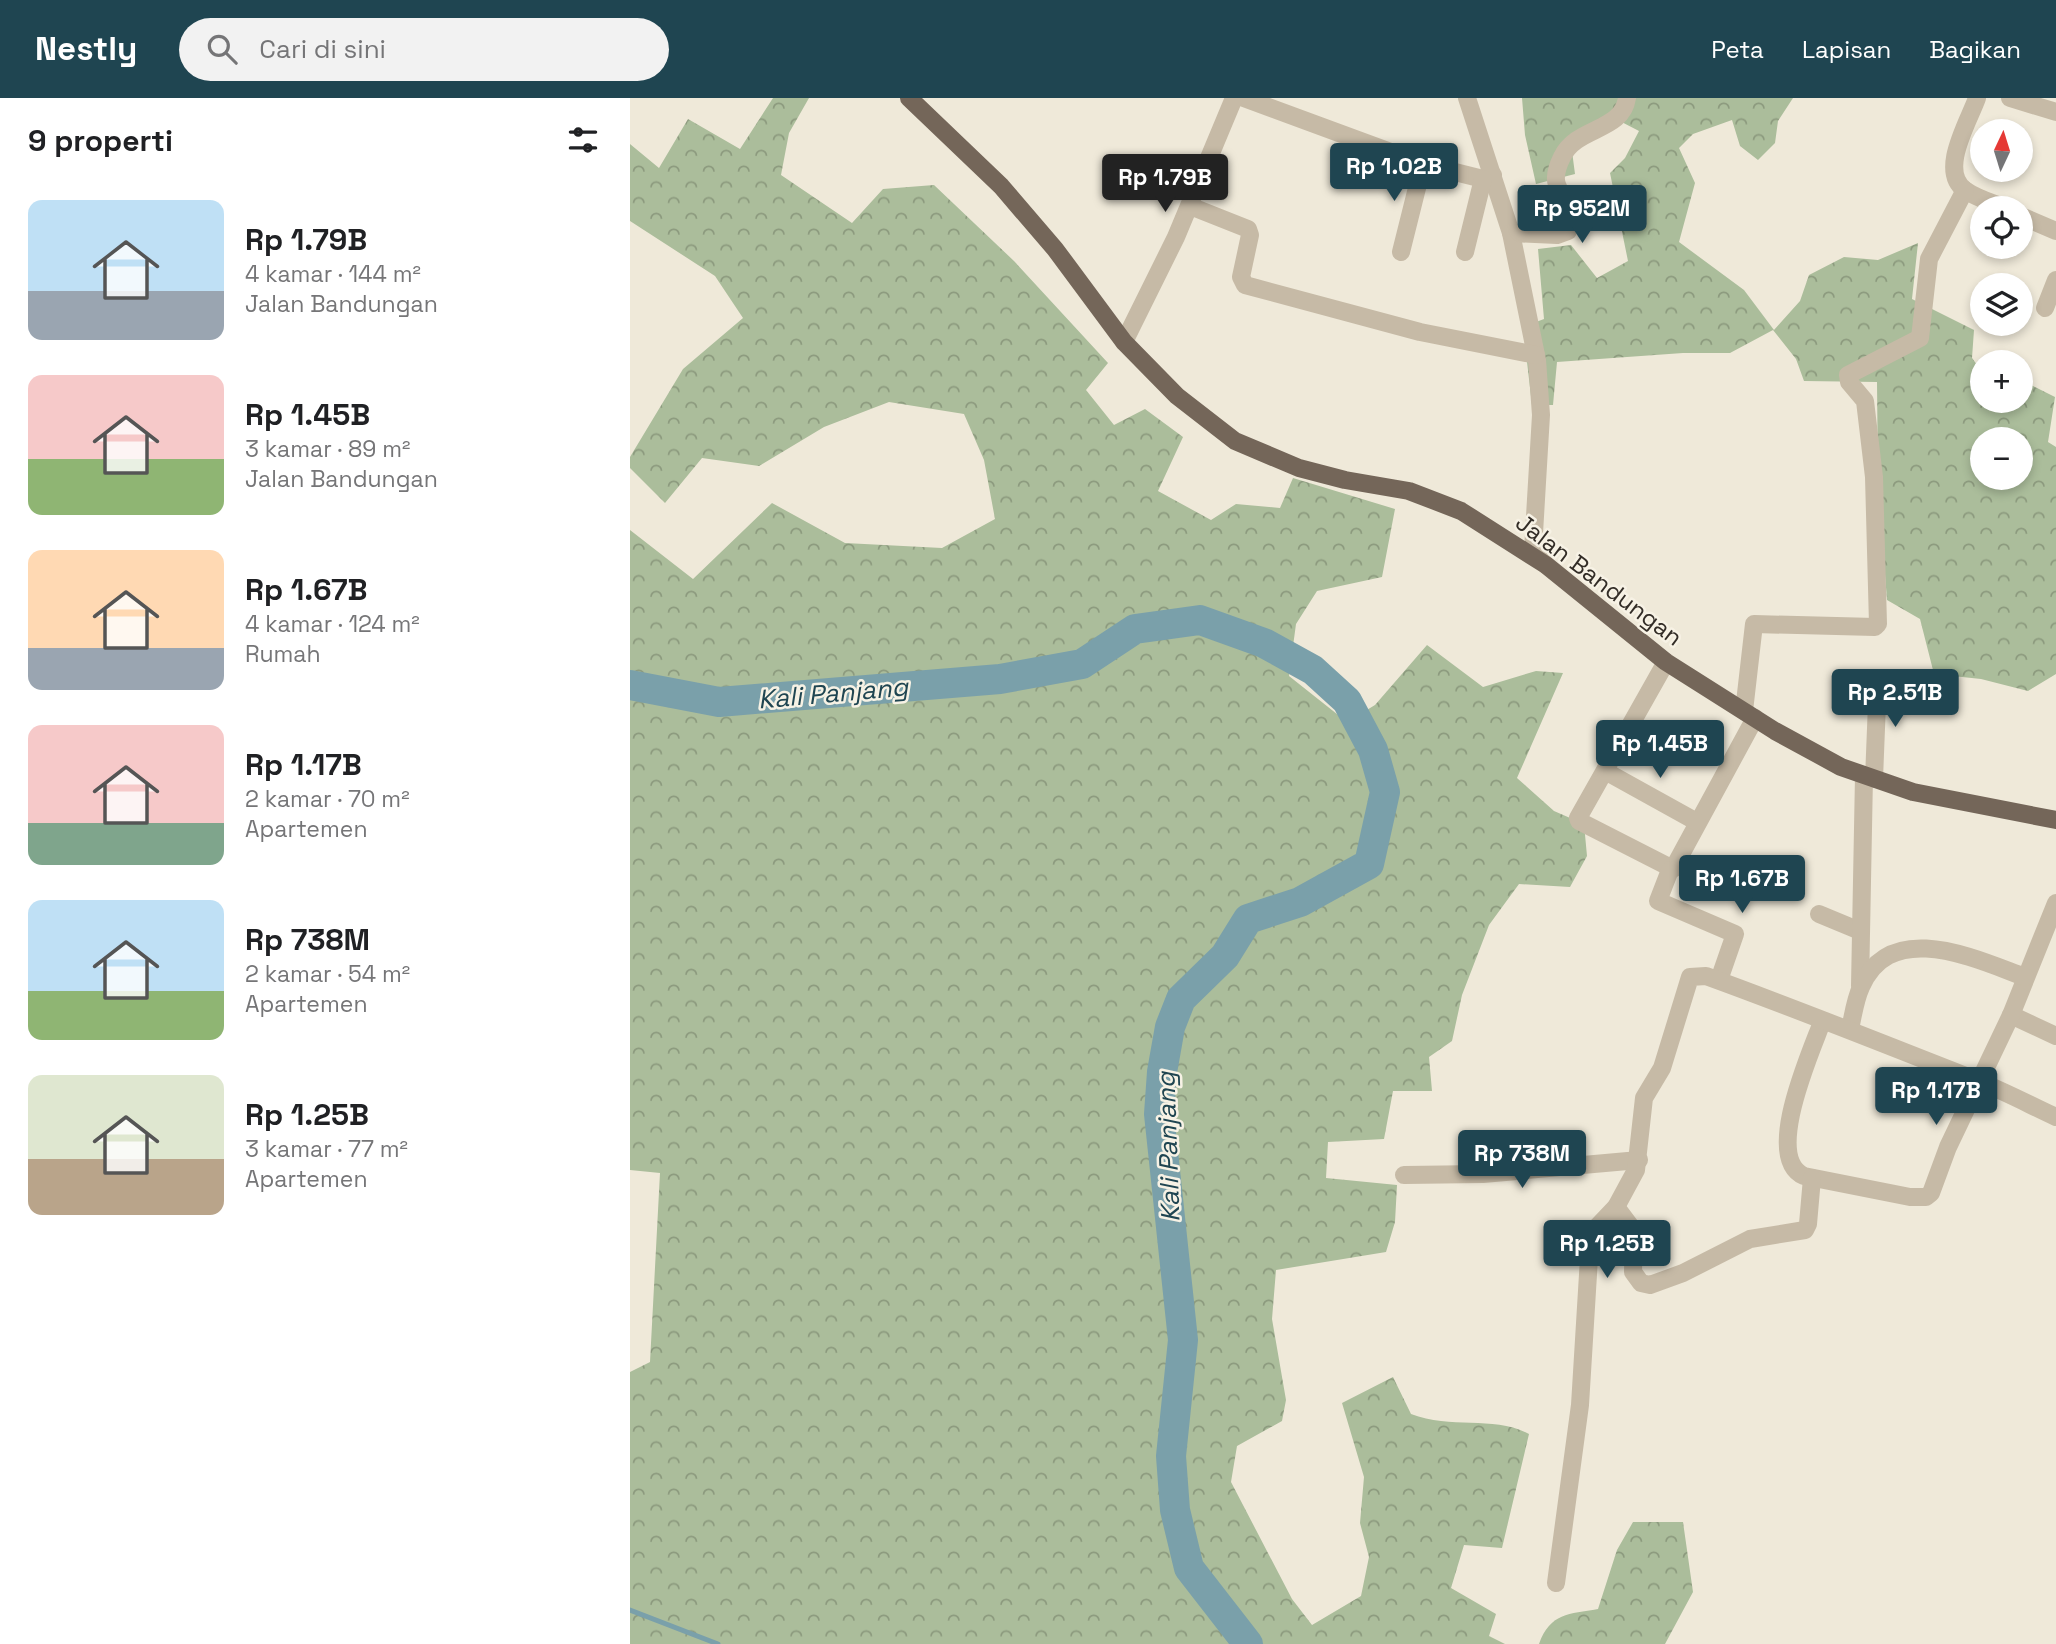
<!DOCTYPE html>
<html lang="id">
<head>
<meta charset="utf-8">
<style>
  :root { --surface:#fff; --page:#f2f2f2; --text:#202124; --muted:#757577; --accent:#1f4551 }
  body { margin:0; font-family:"Space Grotesk",sans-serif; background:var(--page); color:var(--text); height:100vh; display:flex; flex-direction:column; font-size:26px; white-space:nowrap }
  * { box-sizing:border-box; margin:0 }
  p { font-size:23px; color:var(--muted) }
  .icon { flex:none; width:38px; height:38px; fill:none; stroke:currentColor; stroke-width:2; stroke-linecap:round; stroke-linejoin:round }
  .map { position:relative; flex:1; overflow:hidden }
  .sheet { display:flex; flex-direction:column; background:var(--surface); width:630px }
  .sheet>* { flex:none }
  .needle { width:46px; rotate:4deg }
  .tools { position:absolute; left:1340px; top:21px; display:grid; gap:14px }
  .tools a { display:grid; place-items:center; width:63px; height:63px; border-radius:50%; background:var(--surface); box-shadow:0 4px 10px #0003; font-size:35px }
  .price { position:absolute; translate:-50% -60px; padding:0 16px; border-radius:7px; background:var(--accent); color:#fff; font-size:23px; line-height:46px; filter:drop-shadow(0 2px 4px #0008) }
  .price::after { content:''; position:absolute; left:50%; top:42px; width:21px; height:16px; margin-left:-10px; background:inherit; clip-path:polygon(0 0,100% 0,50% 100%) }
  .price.current { background:#222; color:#fff }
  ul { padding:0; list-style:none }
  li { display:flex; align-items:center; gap:21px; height:175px; padding:0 28px }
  li span { display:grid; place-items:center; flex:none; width:196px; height:140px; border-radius:14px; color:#555 }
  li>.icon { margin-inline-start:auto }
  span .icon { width:84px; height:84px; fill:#fffc; stroke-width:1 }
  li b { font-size:30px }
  h2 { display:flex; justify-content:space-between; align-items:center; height:84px; padding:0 28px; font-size:30px }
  header { display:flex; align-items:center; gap:42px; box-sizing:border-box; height:98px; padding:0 35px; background:var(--accent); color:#fff }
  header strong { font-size:33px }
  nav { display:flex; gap:38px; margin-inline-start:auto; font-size:24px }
  .search { width:490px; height:63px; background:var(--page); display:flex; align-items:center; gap:18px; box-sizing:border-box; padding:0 24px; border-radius:38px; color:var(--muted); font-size:26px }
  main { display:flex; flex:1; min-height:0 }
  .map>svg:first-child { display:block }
  .forest { fill:url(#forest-crowns); fill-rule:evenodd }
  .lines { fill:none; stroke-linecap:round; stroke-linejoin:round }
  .stream { stroke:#7aa0aa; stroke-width:5 }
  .river { stroke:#7aa0aa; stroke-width:30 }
  .minor { stroke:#c6baa6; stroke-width:18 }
  .major { stroke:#746659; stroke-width:18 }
  .labels { text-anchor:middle; stroke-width:5; stroke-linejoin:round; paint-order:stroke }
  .street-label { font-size:24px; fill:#332d27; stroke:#f7f2e5 }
  .water-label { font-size:26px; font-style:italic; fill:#1f4551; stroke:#f7f2e5 }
</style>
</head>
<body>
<header>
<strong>Nestly</strong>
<div class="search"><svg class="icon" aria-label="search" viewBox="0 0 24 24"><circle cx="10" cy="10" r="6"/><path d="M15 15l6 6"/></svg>Cari di sini</div>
<nav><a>Peta</a><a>Lapisan</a><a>Bagikan</a></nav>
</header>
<main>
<section class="sheet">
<h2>9 properti<svg class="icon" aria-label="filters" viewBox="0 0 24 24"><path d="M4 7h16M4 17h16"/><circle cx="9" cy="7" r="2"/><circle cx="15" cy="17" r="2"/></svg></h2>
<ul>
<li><span style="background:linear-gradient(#bfe0f5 65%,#9aa5b1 0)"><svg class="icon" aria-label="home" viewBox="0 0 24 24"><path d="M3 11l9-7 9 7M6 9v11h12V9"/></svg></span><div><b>Rp 1.79B</b><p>4 kamar · 144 m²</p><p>Jalan Bandungan</p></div></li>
<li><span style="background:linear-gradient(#f6c9c9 60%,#8fb573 0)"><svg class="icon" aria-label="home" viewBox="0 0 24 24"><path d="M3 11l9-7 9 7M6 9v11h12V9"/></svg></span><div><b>Rp 1.45B</b><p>3 kamar · 89 m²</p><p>Jalan Bandungan</p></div></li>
<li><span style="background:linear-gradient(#ffd9b3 70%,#9aa5b1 0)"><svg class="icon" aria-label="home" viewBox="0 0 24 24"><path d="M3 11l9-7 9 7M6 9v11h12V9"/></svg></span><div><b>Rp 1.67B</b><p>4 kamar · 124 m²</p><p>Rumah</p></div></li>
<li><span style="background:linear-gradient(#f6c9c9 70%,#7fa58c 0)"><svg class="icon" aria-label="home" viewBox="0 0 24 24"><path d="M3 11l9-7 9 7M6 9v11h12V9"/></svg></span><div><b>Rp 1.17B</b><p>2 kamar · 70 m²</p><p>Apartemen</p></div></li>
<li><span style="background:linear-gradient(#bfe0f5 65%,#8fb573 0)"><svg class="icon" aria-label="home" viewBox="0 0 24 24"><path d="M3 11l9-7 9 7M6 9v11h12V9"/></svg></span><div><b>Rp 738M</b><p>2 kamar · 54 m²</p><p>Apartemen</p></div></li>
<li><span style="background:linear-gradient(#dfe7d0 60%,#b9a48a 0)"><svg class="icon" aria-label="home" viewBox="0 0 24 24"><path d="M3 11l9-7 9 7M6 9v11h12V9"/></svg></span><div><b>Rp 1.25B</b><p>3 kamar · 77 m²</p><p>Apartemen</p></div></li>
</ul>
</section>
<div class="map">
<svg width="1426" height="1546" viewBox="0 0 1426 1546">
  <defs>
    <pattern id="forest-crowns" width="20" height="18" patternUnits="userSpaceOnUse" patternTransform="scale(1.75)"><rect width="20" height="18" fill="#abbd9b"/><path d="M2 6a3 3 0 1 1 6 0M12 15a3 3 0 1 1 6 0" fill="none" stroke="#8c9a7e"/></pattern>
  </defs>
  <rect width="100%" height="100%" fill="#efe9d9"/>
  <!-- forest -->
  <g class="forest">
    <path d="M 143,0 L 179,0 L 159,35 L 151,77 L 222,125 L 253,91 L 304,87 L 384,163 L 478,265 L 456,292 L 484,327 L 515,311 L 553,339 L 528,393 L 581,422 L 606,406 L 650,410 L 663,380 L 765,411 L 752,479 L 687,493 L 666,526 L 659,578 L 717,624 L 745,607 L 797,547 L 853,589 L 906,573 L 933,575 L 887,680 L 924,713 L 954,726 L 957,758 L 940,789 L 889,786 L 859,827 L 832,897 L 822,943 L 799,959 L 802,993 L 763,993 L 754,1041 L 698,1044 L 696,1080 L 767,1087 L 765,1124 L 756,1154 L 646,1172 L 642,1221 L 656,1302 L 652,1323 L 607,1348 L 601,1384 L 662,1501 L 682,1527 L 731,1498 L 739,1459 L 730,1425 L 734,1379 L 712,1305 L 763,1279 L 781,1316 C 822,1332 865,1317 899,1336 L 872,1450 L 834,1447 L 821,1490 L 866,1516 L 859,1538 L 875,1546 L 0,1546 L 0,1274 L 20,1264 L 30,1075 L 0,1072 L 0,432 L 63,481 L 142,405 L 215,445 L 312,450 L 365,421 L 354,362 L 334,316 L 259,304 L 194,329 L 129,368 L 72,360 L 35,405 L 0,370 L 0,359 L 53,271 L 113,220 L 85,178 L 0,123 L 0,46 L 29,70 L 58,21 L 110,51 Z"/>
    <path d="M 892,0 L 1163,0 L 1148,23 L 1145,45 L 1128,62 L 1110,48 L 1102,22 L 1063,36 L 1049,50 L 1065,85 L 1049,144 L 1114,192 L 1144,232 L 1170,203 L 1179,177 L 1214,159 L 1248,162 L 1288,145 L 1282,201 L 1344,232 L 1342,260 L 1353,275 L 1353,303 L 1391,303 L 1391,282 L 1425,299 L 1418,344 L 1426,349 L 1426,576 L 1398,593 L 1351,581 L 1304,576 L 1290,521 L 1257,502 L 1248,387 L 1247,284 L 1174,283 L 1166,261 L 1143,232 L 1100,255 L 1053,255 L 927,264 L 923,307 L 902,307 L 893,229 L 914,221 L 908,151 L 941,147 L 967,180 L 998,163 L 980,75 L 995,60 L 1009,33 L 980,18 L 940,38 L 945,76 L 906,86 L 895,37 ZM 1353,341 L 1391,341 L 1391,380 L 1353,380 Z"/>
    <path d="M 1003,1424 L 1053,1424 L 1063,1494 L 1035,1546 L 909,1546 C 920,1515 939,1516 968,1511 L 987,1452 Z"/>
  </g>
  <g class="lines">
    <!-- stream -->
    <polyline class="stream" points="0,1512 88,1546"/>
    <!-- river -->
    <polyline class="river" points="0,587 89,604 370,581 452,566 505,531 570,522 634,545 683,572 717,603 743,652 755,694 739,766 670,804 618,821 595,858 551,901 540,929 532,974 529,1016 553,1242 541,1358 545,1412 559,1470 618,1546"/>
    <!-- minor -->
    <g class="minor">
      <polyline points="614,0 793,66 853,81 863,77"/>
      <polyline points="837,0 881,135 907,262 911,317 903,452 916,467"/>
      <path d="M 1347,0 C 1339,23 1308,73 1335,92 C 1346,100 1363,105 1375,110"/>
      <polyline points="1380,0 1426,14"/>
      <polyline points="560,108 618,131 620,137 611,179 615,187 790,234 906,257"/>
      <polyline points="1391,118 1426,133"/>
      <path d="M 881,135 L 927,137 L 938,133 C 952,93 911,101 932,59 C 947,28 992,34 997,0"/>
      <polyline points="771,154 793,66"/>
      <polyline points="835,154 853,81"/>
      <polyline points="1415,210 1426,182"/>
      <polyline points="494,244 546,139 604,0"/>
      <polyline points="1036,564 948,720 949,723 1043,771 1125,620"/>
      <polyline points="1114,613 1124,526 1245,529 1248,526 1244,379 1235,303 1219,284 1218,277 1290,240 1299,161 1335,92"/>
      <polyline points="975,673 1067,724"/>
      <polyline points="1244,681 1248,580"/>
      <polyline points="1040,772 1028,803 1105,836 1089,882"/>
      <polyline points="1189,816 1230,833"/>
      <polyline points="1230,888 1234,678"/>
      <polyline points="1381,917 1426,938"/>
      <path d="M 1192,924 C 1181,954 1133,1060 1174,1078 L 1280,1099 L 1296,1099 L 1301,1095 L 1318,1049 L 1381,917 L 1426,805"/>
      <path d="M 1220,931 C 1223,918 1225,902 1231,889 C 1261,820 1345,861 1395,879"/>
      <polyline points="774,1077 853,1076 1009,1062"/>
      <polyline points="986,1109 1004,1133 1003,1174 1011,1185 1020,1187 1053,1175 1120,1141 1175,1132 1178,1126 1182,1080"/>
      <path d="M 926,1485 L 950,1307 L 959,1160 L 967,1129 L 986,1109 L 1006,1072 L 1014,1000 L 1032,970 L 1060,879 L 1076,878 C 1167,911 1257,947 1348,983 C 1374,993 1400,1007 1426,1019"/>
    </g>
    <!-- major -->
    <polyline class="major" points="279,0 371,88 425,151 494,244 547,298 605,343 669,370 715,382 779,393 831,413 916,467 1036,564 1145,633 1211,669 1283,694 1426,722"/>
  </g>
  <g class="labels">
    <!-- street labels -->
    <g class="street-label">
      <text transform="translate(969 482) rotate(37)" y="8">Jalan Bandungan</text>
    </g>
    <!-- water labels -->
    <g class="water-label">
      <text transform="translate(203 595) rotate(-5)" y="9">Kali Panjang</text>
      <text transform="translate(538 1049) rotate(-92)" y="9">Kali Panjang</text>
    </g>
  </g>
</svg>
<div class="tools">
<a><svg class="needle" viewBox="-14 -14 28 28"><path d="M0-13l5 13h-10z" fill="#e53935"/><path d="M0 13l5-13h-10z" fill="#757577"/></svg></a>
<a><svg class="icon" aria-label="locate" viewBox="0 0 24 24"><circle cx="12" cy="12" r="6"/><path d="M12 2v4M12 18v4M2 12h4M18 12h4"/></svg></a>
<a><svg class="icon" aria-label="layers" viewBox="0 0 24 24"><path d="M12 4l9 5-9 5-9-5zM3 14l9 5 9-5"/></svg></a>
<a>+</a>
<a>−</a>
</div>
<b class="price" style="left:764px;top:105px">Rp 1.02B</b>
<b class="price current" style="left:535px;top:116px">Rp 1.79B</b>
<b class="price" style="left:952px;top:147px">Rp 952M</b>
<b class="price" style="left:1265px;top:631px">Rp 2.51B</b>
<b class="price" style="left:1030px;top:682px">Rp 1.45B</b>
<b class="price" style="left:1112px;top:817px">Rp 1.67B</b>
<b class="price" style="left:1306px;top:1029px">Rp 1.17B</b>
<b class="price" style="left:892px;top:1092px">Rp 738M</b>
<b class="price" style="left:977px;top:1182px">Rp 1.25B</b>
</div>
</main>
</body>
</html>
